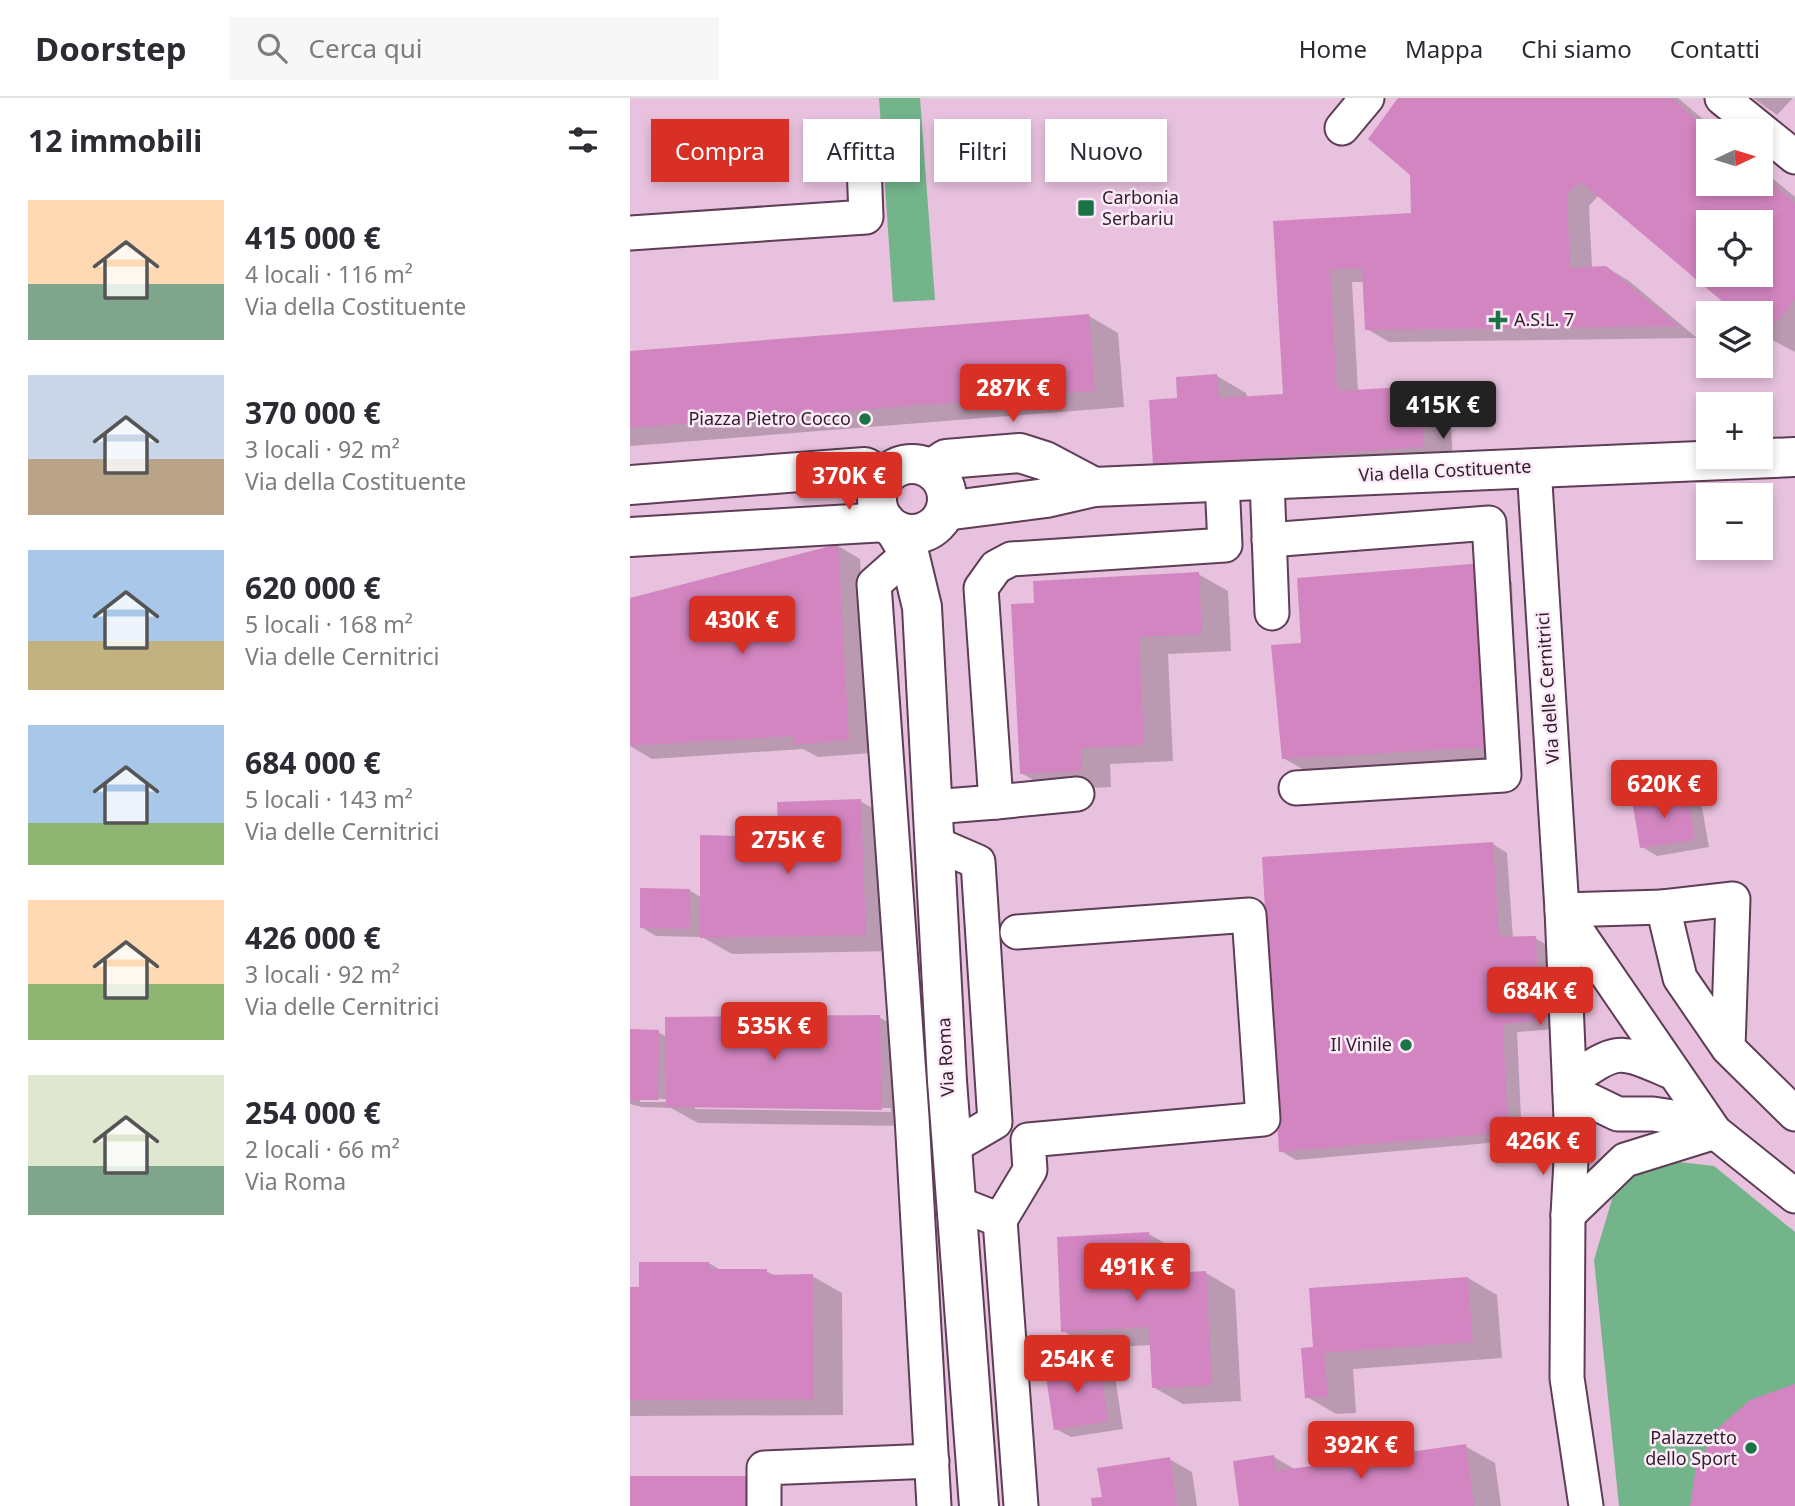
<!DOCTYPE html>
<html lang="it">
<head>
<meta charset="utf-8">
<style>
  :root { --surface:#fff; --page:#f7f7f7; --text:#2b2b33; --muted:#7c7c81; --line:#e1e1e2; --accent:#d93025 }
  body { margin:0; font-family:"Noto Sans",sans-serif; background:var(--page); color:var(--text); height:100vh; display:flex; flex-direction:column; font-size:26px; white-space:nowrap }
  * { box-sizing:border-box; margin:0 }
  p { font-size:23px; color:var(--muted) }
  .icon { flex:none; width:38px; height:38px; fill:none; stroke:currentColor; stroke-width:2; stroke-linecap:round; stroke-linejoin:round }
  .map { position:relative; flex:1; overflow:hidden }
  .side { display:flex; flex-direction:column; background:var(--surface); width:630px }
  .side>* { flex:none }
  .top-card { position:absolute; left:21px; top:21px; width:665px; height:63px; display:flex; gap:14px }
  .needle { width:46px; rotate:86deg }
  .buttons { position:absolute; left:1066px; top:21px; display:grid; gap:14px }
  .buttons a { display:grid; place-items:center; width:77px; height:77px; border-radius:0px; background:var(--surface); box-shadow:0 4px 10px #0003; font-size:35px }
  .price { position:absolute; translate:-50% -60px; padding:0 16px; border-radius:7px; background:var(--accent); color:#fff; font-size:23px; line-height:46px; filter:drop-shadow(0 2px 4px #0008) }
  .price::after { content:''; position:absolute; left:50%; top:42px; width:21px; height:16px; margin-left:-10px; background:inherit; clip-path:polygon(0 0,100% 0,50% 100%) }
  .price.selected { background:#222; color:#fff }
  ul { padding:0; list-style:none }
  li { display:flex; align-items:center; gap:21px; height:175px; padding:0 28px }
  li span { display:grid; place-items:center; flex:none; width:196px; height:140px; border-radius:0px; color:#555 }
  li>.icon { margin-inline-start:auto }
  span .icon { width:84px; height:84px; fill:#fffc; stroke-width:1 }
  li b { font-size:30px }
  h2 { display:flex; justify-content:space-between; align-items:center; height:84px; padding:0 28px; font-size:30px }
  .chip { padding:0 24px; border-radius:0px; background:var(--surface); box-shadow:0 4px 10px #0003; font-size:24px; line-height:63px }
  .chip.selected { background:var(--accent); color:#fff }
  header { display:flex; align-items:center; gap:42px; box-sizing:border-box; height:98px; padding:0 35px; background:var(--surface); border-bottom:2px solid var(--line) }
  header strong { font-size:33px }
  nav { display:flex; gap:38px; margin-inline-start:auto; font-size:24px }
  .search { width:490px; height:63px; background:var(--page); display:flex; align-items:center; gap:18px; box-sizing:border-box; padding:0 24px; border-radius:0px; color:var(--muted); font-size:26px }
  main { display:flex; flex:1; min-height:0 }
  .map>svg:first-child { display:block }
  .green { fill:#73b48b }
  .shadow { fill:#0003; fill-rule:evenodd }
  .building { fill:#d285c0; fill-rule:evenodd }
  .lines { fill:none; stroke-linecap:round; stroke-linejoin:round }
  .minor-casing { stroke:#5e3d56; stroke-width:37 }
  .major-casing { stroke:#5e3d56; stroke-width:42 }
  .minor { stroke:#fff; stroke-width:33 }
  .major { stroke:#fff; stroke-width:38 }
  .poi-dot { fill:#1c7346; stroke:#fde9f7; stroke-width:2.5 }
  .labels { text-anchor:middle; stroke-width:5; stroke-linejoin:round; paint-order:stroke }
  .poi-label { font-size:18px; fill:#2e1f2a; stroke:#fde9f7; text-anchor:end }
  .street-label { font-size:18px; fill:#2e1f2a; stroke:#fde9f7 }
</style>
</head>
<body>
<header>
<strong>Doorstep</strong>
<div class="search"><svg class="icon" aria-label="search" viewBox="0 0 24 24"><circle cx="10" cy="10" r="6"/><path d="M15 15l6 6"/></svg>Cerca qui</div>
<nav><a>Home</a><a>Mappa</a><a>Chi siamo</a><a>Contatti</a></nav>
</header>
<main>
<section class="side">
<h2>12 immobili<svg class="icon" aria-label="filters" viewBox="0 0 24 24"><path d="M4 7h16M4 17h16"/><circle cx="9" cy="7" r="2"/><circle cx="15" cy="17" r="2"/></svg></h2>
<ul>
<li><span style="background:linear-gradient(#ffd9b3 60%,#7fa58c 0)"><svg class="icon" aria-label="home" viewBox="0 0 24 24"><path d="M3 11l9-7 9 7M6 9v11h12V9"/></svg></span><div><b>415 000 €</b><p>4 locali · 116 m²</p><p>Via della Costituente</p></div></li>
<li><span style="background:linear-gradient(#c9d6e8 60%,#b9a48a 0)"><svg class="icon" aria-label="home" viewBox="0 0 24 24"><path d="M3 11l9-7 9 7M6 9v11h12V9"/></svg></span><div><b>370 000 €</b><p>3 locali · 92 m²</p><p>Via della Costituente</p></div></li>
<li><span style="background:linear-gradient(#a9c7e8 65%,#c2b280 0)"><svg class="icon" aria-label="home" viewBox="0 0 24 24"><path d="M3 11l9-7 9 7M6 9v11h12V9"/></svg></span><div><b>620 000 €</b><p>5 locali · 168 m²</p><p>Via delle Cernitrici</p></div></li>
<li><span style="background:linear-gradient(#a9c7e8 70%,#8fb573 0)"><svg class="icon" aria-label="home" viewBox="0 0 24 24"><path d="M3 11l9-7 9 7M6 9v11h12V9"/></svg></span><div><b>684 000 €</b><p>5 locali · 143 m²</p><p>Via delle Cernitrici</p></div></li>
<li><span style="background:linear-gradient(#ffd9b3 60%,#8fb573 0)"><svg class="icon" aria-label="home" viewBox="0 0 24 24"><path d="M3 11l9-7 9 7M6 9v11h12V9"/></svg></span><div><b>426 000 €</b><p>3 locali · 92 m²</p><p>Via delle Cernitrici</p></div></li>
<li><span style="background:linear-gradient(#dfe7d0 65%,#7fa58c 0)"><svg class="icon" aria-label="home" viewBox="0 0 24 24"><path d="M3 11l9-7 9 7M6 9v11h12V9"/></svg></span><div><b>254 000 €</b><p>2 locali · 66 m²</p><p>Via Roma</p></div></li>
</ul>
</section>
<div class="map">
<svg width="1165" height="1408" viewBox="0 0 1165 1408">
  <rect width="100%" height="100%" fill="#e8c1de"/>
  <!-- green -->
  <g class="green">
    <polygon points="249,0 290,0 305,202 263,204"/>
    <polygon points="1040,1063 1084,1068 1165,1134 1165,1408 989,1408 964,1162 988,1081"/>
  </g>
  <!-- shadow -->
  <g class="shadow">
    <path d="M 771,0 L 1048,0 L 1087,33 L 1078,33 L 1078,86 L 1130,86 L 1130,70 L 1165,99 L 1165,254 L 1135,238 L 1130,215 L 1108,215 L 969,97 L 959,108 L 962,170 L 976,169 L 999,183 L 1067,240 L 759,244 L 737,231 L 734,184 L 722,184 L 728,293 L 790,290 L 820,307 L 823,365 L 555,383 L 525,365 L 549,301 L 587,278 L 616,295 L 617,300 L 659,298 L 645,124 L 783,116 L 782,77 ZM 1078,124 L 1130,124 L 1130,177 L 1078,177 Z"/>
    <polygon points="1123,0 1163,0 1147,17"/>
    <polygon points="459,218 488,235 494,309 0,348 0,255"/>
    <polygon points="208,448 230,461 241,655 188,659 173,651 22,661 0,648 0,502"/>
    <polygon points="852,467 882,484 888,665 683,677 653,660 673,547"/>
    <polygon points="568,476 598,493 601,553 538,556 543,663 480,666 481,689 421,692 391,675 406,507"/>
    <polygon points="1056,695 1071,704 1079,749 1027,758 1012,749"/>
    <polygon points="230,703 260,720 265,853 102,856 72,839 26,838 11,829 59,792 72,800"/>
    <polygon points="863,746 877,755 883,841 905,840 920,849 923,931 887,934 892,1042 666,1062 651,1053"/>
    <path d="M 249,919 L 279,936 L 281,1028 L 68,1025 L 41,1010 L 12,1009 L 0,1006 L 0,933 L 28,934 L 37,939 ZM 10,1000 L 36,1001 L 36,1004 L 10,1004 ZM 65,1008 L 261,1010 L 261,1014 L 65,1011 Z"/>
    <polygon points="519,1136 548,1153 549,1176 576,1175 605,1192 611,1303 553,1306 523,1289 522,1247 462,1250 433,1233"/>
    <polygon points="79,1165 92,1173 136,1173 146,1178 182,1178 212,1195 213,1317 0,1318 0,1191 11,1190"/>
    <polygon points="838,1180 867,1197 872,1260 723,1271 726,1315 706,1316 677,1299 685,1251"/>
    <polygon points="462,1259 477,1267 479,1276 485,1279 493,1331 441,1339 426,1331 438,1277"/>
    <polygon points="835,1348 865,1365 871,1408 611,1408 644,1359 666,1372"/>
    <polygon points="539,1361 562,1374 567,1408 464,1408"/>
  </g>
  <!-- building -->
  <g class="building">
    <path d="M 768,0 L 1041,0 L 1078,32 L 1078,86 L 1130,86 L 1130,76 L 1165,105 L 1165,202 L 1134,239 L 1130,236 L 1130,215 L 1106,215 L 951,84 L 937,95 L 940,170 L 976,168 L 1048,228 L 735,232 L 732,170 L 700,172 L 707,293 L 790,288 L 794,349 L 523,367 L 519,302 L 547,300 L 546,279 L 587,276 L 589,300 L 653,296 L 643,123 L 781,115 L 780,77 L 738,41 ZM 1078,124 L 1130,124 L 1130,177 L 1078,177 Z"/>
    <polygon points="459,216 465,293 0,330 0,253"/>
    <polygon points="208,446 219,642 164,647 163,638 0,648 0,500"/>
    <polygon points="853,465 859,649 652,661 641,547 671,545 667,480"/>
    <polygon points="569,474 572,536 509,539 514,647 451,650 452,673 390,676 381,506 404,505 403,483"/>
    <polygon points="1057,693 1065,742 1010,750 1002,702"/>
    <polygon points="231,701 236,837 70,840 70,737 148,739 147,704"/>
    <polygon points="863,744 869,839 906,838 909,923 873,926 878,1034 649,1054 632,759"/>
    <polygon points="10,790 60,791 59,831 10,830"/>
    <polygon points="250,917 252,1012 36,1009 35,919"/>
    <polygon points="0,931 29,932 28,1002 0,1002"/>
    <polygon points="519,1134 521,1176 576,1173 582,1287 522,1290 519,1229 431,1234 427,1139"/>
    <polygon points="9,1164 79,1164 79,1171 137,1171 137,1177 183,1176 184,1301 0,1302 0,1189 9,1189"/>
    <polygon points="838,1179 843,1244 694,1255 698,1299 675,1300 671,1250 683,1249 679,1190"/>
    <polygon points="463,1257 465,1269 470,1269 478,1323 424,1332 416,1279 436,1275 433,1262"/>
    <polygon points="1165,1286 1165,1408 1060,1408 1066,1369 1087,1331 1120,1302"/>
    <polygon points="836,1346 844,1408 609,1408 603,1363 644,1357 646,1373"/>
    <polygon points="540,1359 547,1408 462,1408 461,1400 472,1399 467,1370"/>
    <rect x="0" y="1378" width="118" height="30"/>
  </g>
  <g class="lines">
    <defs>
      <g id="minor">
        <polyline points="1092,0 1165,59"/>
        <polyline points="712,30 737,0"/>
        <polyline points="0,135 236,119 234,66"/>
        <polyline points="904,369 932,812 942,1044 938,1117 937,1280 956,1408"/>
        <polyline points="637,382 642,515"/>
        <polyline points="639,442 859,425 874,677 666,690"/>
        <polyline points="279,455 244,486 282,1019 304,1408"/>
        <polyline points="447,696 366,704 351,490 366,469 381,461 595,447 592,383"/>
        <polyline points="302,709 366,704"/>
        <polyline points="304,745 348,764 365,1024 322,1049"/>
        <polyline points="932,812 1033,809"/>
        <polyline points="934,814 1085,1034 1165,1098"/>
        <polyline points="1098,950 1103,801 1033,809 1050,880 1098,950 1165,1016"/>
        <path d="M 940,983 C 991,948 988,952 1044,975"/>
        <polyline points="940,993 988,1016 1023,1016 1063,1022 1085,1034"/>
        <polyline points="326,1105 370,1122 391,1408"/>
        <polyline points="938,1117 995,1062 1085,1034"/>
        <polyline points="370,1122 400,1072 398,1042 633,1021 619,817 387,834"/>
        <polyline points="134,1408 134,1370 302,1363"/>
      </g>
      <g id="major">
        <circle cx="282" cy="401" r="35"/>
        <polyline points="301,371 316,361 390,355 415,363 464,389"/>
        <polyline points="0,387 235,369 254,380"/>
        <polyline points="315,413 416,400 464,389 1165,359"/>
        <polyline points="265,432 279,455 292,509 317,983 349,1408"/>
        <polyline points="0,439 256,424"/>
      </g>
    </defs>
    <!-- minor casing -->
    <use href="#minor" class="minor-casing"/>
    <!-- major casing -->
    <use href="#major" class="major-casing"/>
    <!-- minor -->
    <use href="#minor" class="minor"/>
    <!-- major -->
    <use href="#major" class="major"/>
  </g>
  <!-- markers -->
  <g class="poi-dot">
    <rect x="447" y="101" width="18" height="18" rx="3.5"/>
    <path d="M864.5 211.5h7v7h7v7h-7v7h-7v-7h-7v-7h7z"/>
    <circle cx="235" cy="321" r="7"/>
    <circle cx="776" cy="947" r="7"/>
    <circle cx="1121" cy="1350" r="7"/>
  </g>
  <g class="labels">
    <!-- poi labels -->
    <g class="poi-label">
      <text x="472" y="106" text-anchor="start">Carbonia<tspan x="472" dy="21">Serbariu</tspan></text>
      <text x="884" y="228" text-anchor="start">A.S.L. 7</text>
      <text x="221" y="327">Piazza Pietro Cocco</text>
      <text x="762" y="953">Il Vinile</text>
      <text x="1107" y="1346">Palazzetto<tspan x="1107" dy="21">dello Sport</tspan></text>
    </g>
    <!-- street labels -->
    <g class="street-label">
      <text transform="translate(815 373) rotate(-3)" y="6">Via della Costituente</text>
      <text transform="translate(918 590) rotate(-94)" y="6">Via delle Cernitrici</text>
      <text transform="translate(316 959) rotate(-93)" y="6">Via Roma</text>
    </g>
  </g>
</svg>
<div class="buttons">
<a><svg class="needle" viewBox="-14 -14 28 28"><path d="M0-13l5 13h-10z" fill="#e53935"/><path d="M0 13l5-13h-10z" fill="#7c7c81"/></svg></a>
<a><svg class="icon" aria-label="locate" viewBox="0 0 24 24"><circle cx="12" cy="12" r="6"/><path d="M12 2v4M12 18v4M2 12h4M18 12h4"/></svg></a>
<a><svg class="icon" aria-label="layers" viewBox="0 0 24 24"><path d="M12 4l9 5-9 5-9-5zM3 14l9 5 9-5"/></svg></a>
<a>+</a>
<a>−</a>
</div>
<b class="price" style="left:383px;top:326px">287K €</b>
<b class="price selected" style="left:813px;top:343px">415K €</b>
<b class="price" style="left:219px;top:414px">370K €</b>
<b class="price" style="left:112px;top:558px">430K €</b>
<b class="price" style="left:1034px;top:722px">620K €</b>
<b class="price" style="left:158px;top:778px">275K €</b>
<b class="price" style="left:910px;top:929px">684K €</b>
<b class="price" style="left:144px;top:964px">535K €</b>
<b class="price" style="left:913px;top:1079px">426K €</b>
<b class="price" style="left:507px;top:1205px">491K €</b>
<b class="price" style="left:447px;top:1297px">254K €</b>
<b class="price" style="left:731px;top:1383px">392K €</b>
<div class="top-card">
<a class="chip selected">Compra</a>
<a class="chip">Affitta</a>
<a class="chip">Filtri</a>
<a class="chip">Nuovo</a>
</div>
</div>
</main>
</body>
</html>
